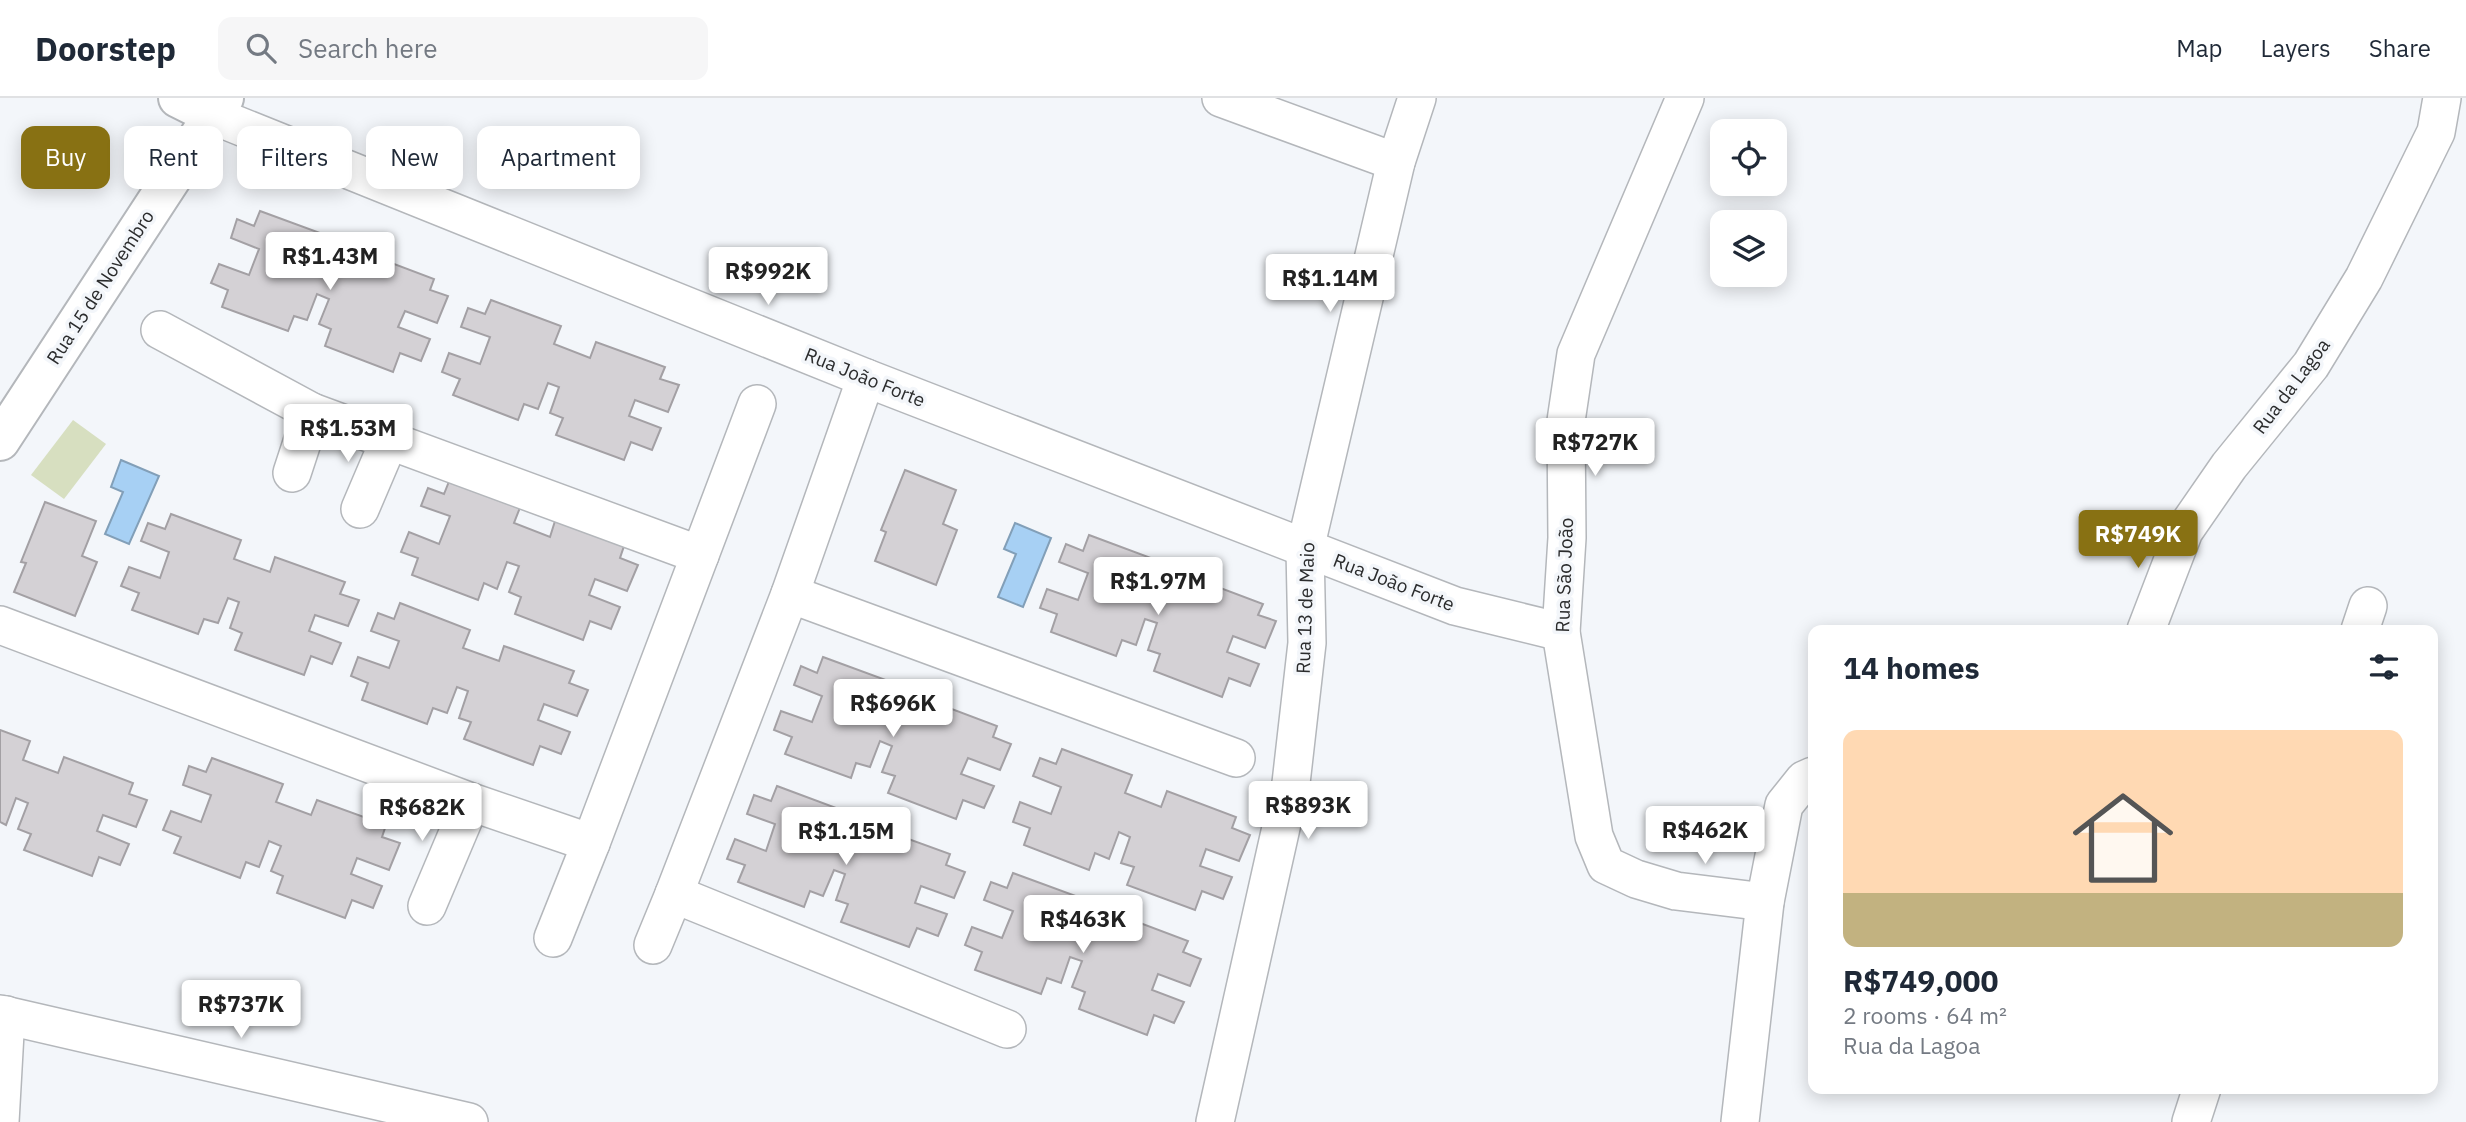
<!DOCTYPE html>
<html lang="en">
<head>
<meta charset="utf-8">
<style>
  :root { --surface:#fff; --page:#f6f6f7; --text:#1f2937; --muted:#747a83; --line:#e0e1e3; --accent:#887113 }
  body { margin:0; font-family:"IBM Plex Sans",sans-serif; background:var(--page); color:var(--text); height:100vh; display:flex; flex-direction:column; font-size:26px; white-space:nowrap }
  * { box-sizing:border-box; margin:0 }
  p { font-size:23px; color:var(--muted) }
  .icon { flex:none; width:38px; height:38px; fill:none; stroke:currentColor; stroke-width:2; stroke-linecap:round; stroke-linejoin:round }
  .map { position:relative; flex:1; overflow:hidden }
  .drawer { position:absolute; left:1808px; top:527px; width:630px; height:469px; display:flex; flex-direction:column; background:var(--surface); border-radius:14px; box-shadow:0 4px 18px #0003 }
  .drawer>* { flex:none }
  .guide { position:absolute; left:21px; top:28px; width:665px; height:63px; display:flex; gap:14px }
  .controls { position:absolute; left:1710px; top:21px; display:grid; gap:14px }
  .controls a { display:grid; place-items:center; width:77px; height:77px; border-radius:14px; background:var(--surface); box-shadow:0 4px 18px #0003; font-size:35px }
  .price { position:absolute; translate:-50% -60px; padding:0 16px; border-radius:7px; background:#fff; color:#222; font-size:23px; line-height:46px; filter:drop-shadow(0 2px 4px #0008) }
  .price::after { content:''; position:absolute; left:50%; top:42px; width:21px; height:16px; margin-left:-10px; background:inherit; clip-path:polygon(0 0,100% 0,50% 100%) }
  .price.active { background:var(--accent); color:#fff }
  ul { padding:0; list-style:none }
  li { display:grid; align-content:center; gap:14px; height:371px; padding:0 35px }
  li+li { border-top:2px solid var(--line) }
  li span { display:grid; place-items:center; height:217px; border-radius:14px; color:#555 }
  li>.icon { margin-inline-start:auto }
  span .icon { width:126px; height:126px; fill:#fffc; stroke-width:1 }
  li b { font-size:30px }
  h2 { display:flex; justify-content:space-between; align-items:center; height:84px; padding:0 35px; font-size:30px }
  .pill { padding:0 24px; border-radius:14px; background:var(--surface); box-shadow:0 4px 18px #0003; font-size:24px; line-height:63px }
  .pill.active { background:var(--accent); color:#fff }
  header { display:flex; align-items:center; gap:42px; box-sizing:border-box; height:98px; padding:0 35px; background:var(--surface); border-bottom:2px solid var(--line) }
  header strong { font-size:33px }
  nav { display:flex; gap:38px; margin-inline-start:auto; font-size:24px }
  .search { width:490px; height:63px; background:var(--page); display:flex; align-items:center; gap:18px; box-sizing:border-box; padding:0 24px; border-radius:14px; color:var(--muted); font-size:26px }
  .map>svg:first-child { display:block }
  .green { fill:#d7dfc0 }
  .water { fill:#a7d0f4; stroke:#829fb8; stroke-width:2 }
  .building { fill:#d4d1d5; stroke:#a3a0a4; stroke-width:2 }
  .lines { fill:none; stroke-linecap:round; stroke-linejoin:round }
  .minor-casing { stroke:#b4b7bb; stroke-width:40 }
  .tertiary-casing { stroke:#b4b7bb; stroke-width:42 }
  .secondary-casing { stroke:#b4b7bb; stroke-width:42 }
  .minor { stroke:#fff; stroke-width:37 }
  .tertiary { stroke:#fff; stroke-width:38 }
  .secondary { stroke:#fff; stroke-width:38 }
  .labels { text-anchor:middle; stroke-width:7; stroke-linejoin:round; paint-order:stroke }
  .street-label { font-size:19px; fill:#2b2c2d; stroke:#f3f6fa }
</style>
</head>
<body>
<header>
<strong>Doorstep</strong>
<div class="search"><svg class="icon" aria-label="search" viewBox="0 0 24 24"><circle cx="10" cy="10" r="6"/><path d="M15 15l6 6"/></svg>Search here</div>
<nav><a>Map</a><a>Layers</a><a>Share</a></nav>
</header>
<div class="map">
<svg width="2466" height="1024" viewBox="0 0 2466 1024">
  <rect width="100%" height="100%" fill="#f3f6fa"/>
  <!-- green -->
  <polygon class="green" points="73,322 106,346 64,401 31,377"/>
  <!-- water -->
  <g class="water">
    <polygon points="121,362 159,378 129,446 105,436 123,394 111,389"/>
    <polygon points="1015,425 1051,440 1023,509 998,499 1016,456 1004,451"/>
  </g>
  <!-- building -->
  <g class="building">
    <polygon points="260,113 331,139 324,158 359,171 365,155 434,181 430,192 448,198 437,225 405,213 398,229 430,241 421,263 400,255 393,274 325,248 331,231 319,226 329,201 317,196 307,222 294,218 288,233 222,209 228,192 211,185 219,166 249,177 259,151 231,140 237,121 254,128"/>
    <polygon points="491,202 561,228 554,246 590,260 596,244 665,269 660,281 679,287 668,314 635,302 629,318 661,330 652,352 631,344 624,362 556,337 563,320 550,315 559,289 548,285 538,311 524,306 518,322 453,297 460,281 442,274 449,255 480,266 490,239 461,229 468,210 485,216"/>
    <polygon points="905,372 956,392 943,426 957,432 936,487 875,463 886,434 881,432"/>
    <polygon points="450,381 521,407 514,425 550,439 555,423 624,448 620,460 638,467 627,493 595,481 589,497 620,509 611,531 590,523 583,542 515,516 521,499 509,494 519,468 507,464 497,491 484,485 478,502 412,477 418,460 401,454 409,434 439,446 450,418 421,408 428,390 444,396"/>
    <polygon points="45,404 96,423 82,458 97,464 75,518 14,494 26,465 21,464"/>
    <polygon points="171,416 241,442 234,461 270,474 275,459 345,484 340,496 359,502 348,528 315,517 309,533 341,545 332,566 311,558 304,577 235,552 242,535 230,530 239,504 228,500 218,525 204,521 198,536 132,512 139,495 121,488 129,469 160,480 169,454 141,443 148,425 165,431"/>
    <polygon points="1089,437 1159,463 1152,483 1188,496 1194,480 1263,506 1258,517 1276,523 1265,550 1233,538 1227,554 1259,566 1250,588 1229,580 1222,599 1154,573 1160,556 1148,552 1157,525 1145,521 1136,547 1122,542 1116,558 1051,534 1057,516 1040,510 1047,491 1078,502 1088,475 1059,464 1066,446 1083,453"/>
    <polygon points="400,505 470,532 463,550 499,563 504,548 574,573 569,585 588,592 577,618 544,606 538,622 570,634 561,656 540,648 533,667 464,641 471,624 459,620 468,593 457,589 447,615 433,610 427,626 362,602 368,585 351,578 358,559 389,570 399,543 371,533 378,515 394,521"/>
    <polygon points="823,559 894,585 887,605 922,618 928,602 997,628 993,639 1011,646 1000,672 968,660 961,676 994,688 984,710 963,702 956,721 888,695 895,678 882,674 892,648 880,643 870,669 856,665 851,680 785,656 792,639 774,632 781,613 812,624 822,598 794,587 801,568 817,575"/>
    <polygon points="0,632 30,643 23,662 58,675 64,659 133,685 129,696 147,702 136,729 103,717 97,733 129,746 120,767 99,759 92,778 24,752 31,736 18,731 28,705 16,700 6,727 0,724"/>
    <polygon points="1062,651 1132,677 1125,695 1161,709 1167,693 1236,719 1232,730 1250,737 1239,763 1206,751 1200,768 1232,779 1223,801 1202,793 1195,812 1127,787 1134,769 1121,765 1130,739 1119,734 1109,761 1095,755 1089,772 1024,747 1030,730 1013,724 1020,704 1051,716 1061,689 1033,678 1040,660 1056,666"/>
    <polygon points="212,660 283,686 276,704 311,717 317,702 386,727 382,739 400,745 389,772 357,760 351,776 382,788 373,810 352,802 345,820 277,795 283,778 271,773 281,748 269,743 259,769 246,764 240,780 174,755 181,739 163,732 171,713 201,724 211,697 183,687 189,668 206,674"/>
    <polygon points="777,688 847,714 840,733 876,746 881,731 950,756 946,767 965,774 954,800 921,788 915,805 947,816 938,838 917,830 909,849 841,824 848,806 836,802 845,776 834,772 823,798 810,793 804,809 738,784 745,767 727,761 735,741 766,753 775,726 747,716 754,697 771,703"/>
    <polygon points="1013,775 1084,801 1077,820 1113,833 1119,817 1188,843 1183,854 1201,861 1190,888 1158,876 1152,892 1184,904 1174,925 1154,917 1147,937 1079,911 1085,894 1072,889 1082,863 1070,859 1061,885 1047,880 1041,896 975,872 982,854 965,847 972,829 1002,840 1013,813 984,802 991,784 1007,790"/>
  </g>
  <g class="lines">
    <defs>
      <g id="minor">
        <polyline points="1221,0 1396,64"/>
        <polyline points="1685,0 1576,256 1566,323 1567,440 1561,534 1594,738 1606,767 1636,781 1676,793 1765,804"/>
        <polyline points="212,17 866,280 1455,508 1561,534"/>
        <polyline points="866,280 790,496 674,796 1007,931"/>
        <polyline points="292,375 312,314"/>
        <polyline points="360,411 389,343"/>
        <polyline points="700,457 757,306"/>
        <polyline points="790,496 1236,660"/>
        <polyline points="0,527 471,704 591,745 700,457 312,314 160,232"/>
        <polyline points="2146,532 2184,433 2229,368 2311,267 2364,180 2436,34 2442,0"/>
        <polyline points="2360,532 2368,508"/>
        <polyline points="427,808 471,704"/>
        <polyline points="553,840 591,745"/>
        <polyline points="653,847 674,796"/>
        <polyline points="0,916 469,1024"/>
        <polyline points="0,1024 6,917"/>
        <polyline points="1215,1024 1291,685 1307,545 1305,451 1396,64 1417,0"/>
        <polyline points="1740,1024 1765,804 1784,707 1804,682 1813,678"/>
        <polyline points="2191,1024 2202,990"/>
      </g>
      <polyline id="tertiary" points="178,0 212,17"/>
      <polyline id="secondary" points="0,343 224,0"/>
    </defs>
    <!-- minor casing -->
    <use href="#minor" class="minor-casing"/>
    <!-- tertiary casing -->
    <use href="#tertiary" class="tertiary-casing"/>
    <!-- secondary casing -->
    <use href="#secondary" class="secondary-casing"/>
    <!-- minor -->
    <use href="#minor" class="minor"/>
    <!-- tertiary -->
    <use href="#tertiary" class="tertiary"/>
    <!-- secondary -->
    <use href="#secondary" class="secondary"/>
  </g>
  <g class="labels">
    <!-- street labels -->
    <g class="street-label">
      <text transform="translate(100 189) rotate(-57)" y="7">Rua 15 de Novembro</text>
      <text transform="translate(865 279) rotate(22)" y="7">Rua João Forte</text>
      <text transform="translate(2291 288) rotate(-53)" y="7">Rua da Lagoa</text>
      <text transform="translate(1564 477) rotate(-88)" y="7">Rua São João</text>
      <text transform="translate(1394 484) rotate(21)" y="7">Rua João Forte</text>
      <text transform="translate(1305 510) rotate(-88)" y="7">Rua 13 de Maio</text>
    </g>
  </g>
</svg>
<div class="controls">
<a><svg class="icon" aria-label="locate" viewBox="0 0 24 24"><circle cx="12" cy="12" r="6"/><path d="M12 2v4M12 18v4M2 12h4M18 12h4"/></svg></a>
<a><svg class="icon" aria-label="layers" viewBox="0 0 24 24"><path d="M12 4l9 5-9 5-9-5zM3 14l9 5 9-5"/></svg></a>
</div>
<b class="price" style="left:330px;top:194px">R$1.43M</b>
<b class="price" style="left:768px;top:209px">R$992K</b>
<b class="price" style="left:1330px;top:216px">R$1.14M</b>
<b class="price" style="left:348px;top:366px">R$1.53M</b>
<b class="price" style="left:1595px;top:380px">R$727K</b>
<b class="price active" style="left:2138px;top:472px">R$749K</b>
<b class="price" style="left:1158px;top:519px">R$1.97M</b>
<b class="price" style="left:893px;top:641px">R$696K</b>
<b class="price" style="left:1308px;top:743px">R$893K</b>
<b class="price" style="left:422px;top:745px">R$682K</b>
<b class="price" style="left:1705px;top:768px">R$462K</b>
<b class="price" style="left:846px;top:769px">R$1.15M</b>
<b class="price" style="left:1083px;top:857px">R$463K</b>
<b class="price" style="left:241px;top:942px">R$737K</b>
<div class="guide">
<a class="pill active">Buy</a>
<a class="pill">Rent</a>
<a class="pill">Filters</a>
<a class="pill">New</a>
<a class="pill">Apartment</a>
</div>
<section class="drawer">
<h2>14 homes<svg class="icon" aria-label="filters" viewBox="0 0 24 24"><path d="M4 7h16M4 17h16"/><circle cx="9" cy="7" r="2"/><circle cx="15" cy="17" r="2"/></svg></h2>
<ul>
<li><span style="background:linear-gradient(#ffd9b3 75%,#c2b280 0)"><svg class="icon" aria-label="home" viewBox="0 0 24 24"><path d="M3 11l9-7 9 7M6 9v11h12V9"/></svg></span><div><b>R$749,000</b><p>2 rooms · 64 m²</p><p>Rua da Lagoa</p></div></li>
</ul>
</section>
</div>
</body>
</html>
